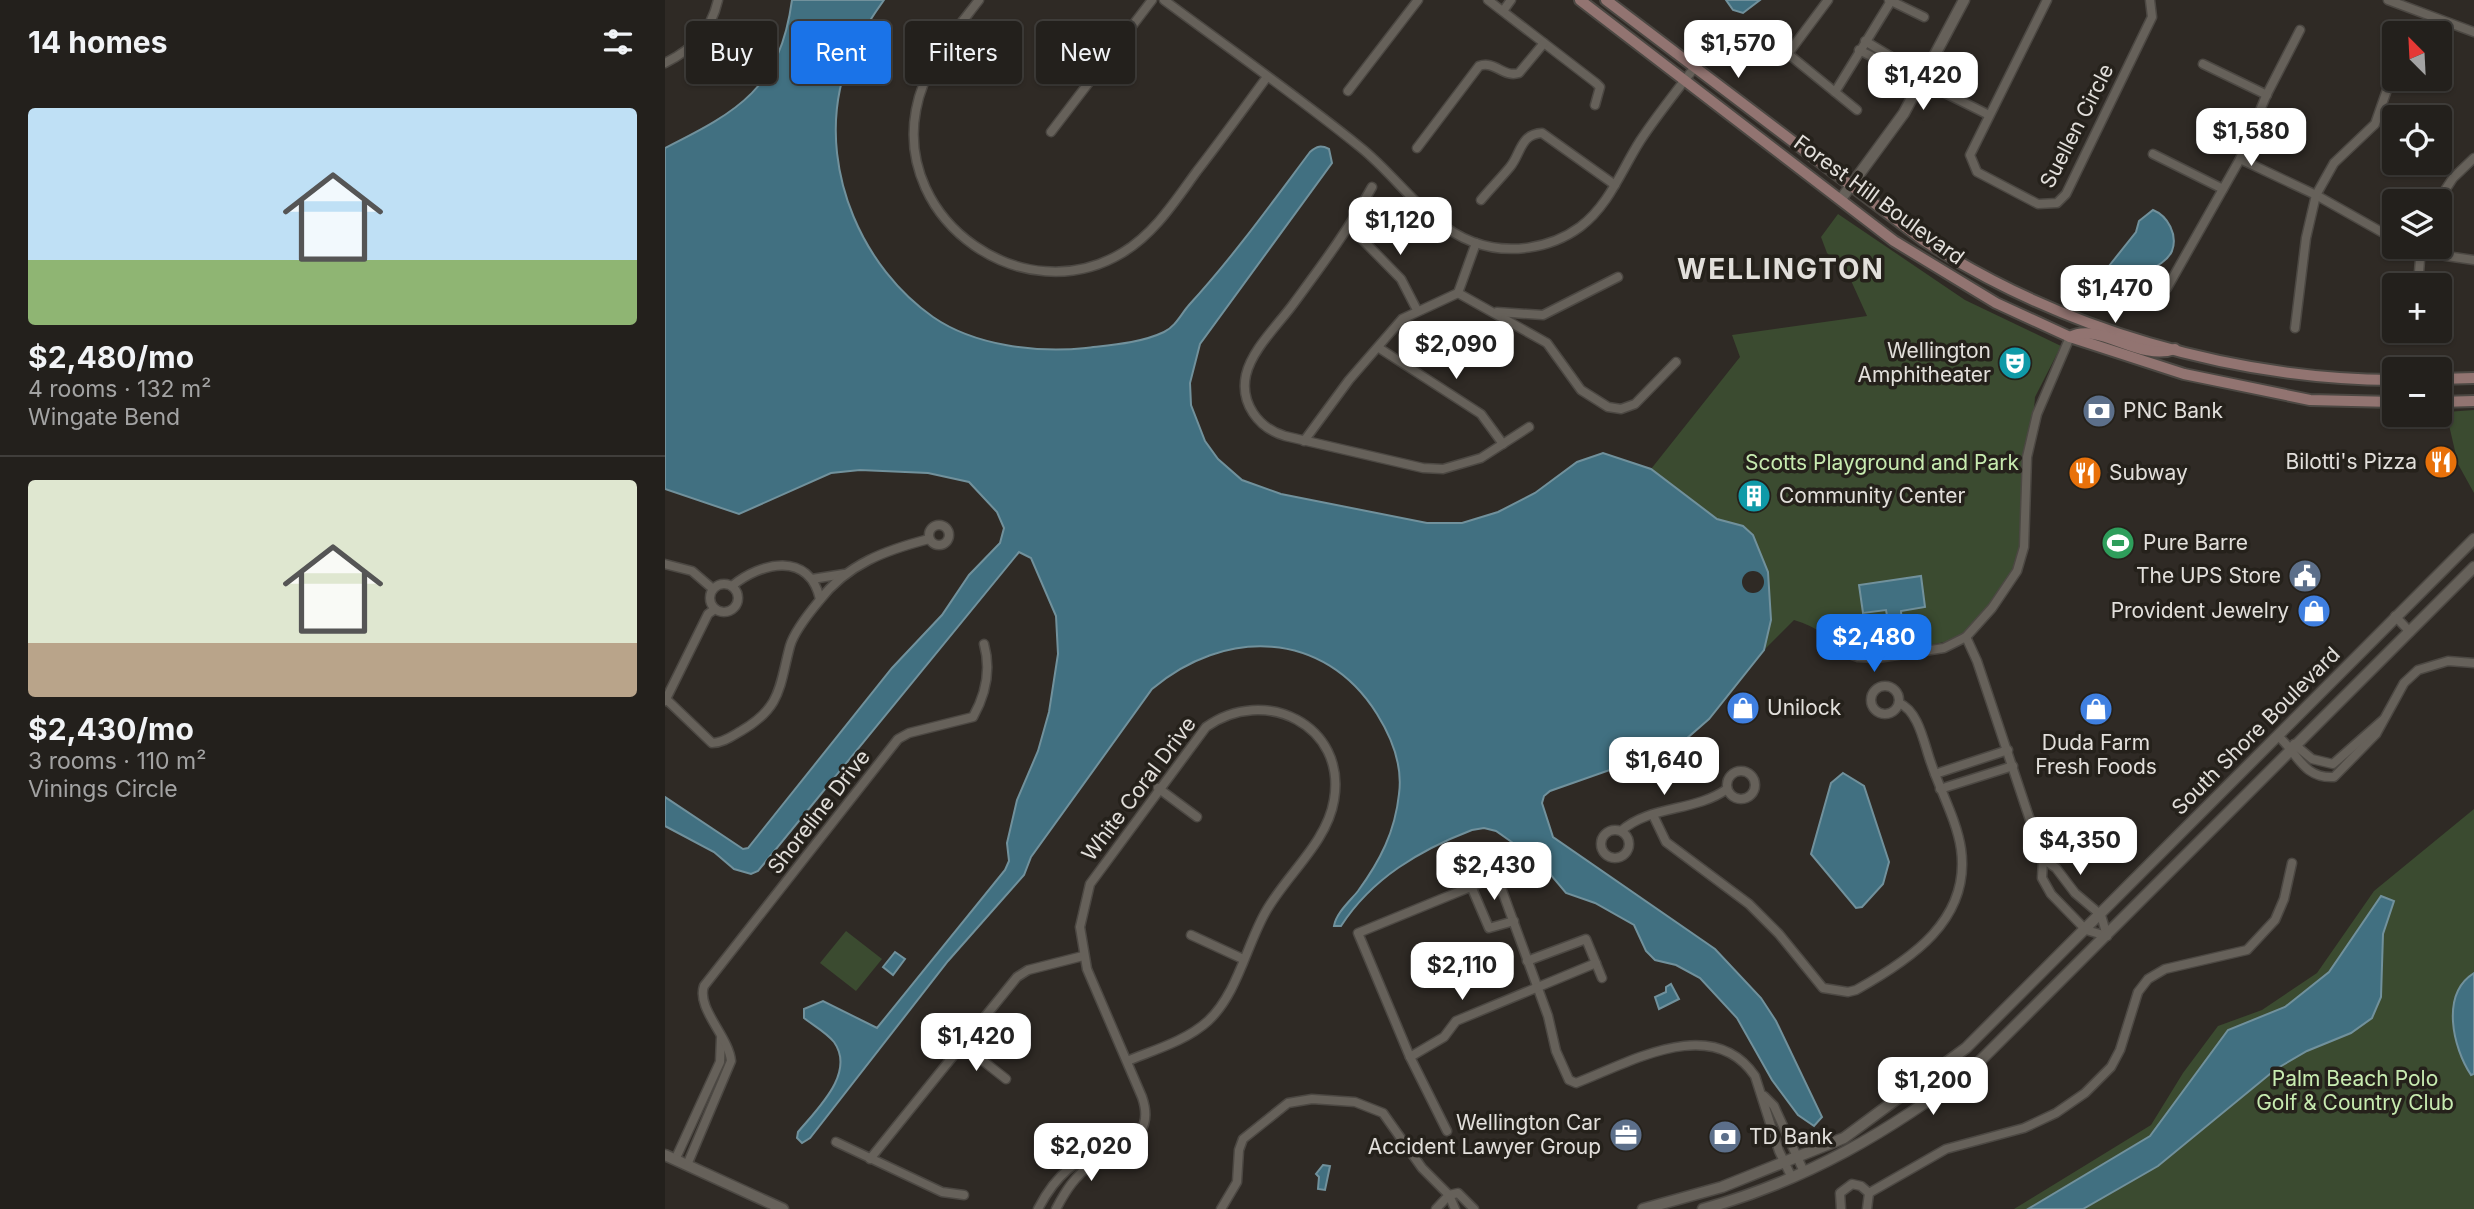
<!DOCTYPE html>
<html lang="en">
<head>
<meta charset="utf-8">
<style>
  :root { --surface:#23201c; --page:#2b2825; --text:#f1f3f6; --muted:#a3a3a3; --line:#403e3b; --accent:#1a73e8 }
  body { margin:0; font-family:Inter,sans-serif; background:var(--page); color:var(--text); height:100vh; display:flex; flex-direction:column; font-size:26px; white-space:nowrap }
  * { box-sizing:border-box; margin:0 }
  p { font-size:23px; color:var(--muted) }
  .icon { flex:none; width:38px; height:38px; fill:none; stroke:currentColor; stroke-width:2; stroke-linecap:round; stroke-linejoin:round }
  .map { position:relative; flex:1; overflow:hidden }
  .side { display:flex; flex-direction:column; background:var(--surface); width:665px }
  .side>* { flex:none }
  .hud { position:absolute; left:21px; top:21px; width:665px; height:63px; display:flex; gap:14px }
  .needle { width:46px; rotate:336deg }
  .tools { position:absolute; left:1717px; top:21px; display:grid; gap:14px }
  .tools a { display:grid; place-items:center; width:70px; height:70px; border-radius:7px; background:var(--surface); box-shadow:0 2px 5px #0004,0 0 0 2px var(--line); font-size:35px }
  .price { position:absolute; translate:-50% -60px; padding:0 16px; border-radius:14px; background:#fff; color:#222; font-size:23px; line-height:46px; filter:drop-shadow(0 2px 4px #0008) }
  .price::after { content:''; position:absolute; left:50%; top:42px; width:21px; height:16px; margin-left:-10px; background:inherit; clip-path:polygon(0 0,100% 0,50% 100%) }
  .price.selected { background:var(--accent); color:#fff }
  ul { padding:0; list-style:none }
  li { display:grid; align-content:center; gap:14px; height:371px; padding:0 28px }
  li+li { border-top:2px solid var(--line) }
  li span { display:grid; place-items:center; height:217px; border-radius:7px; color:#555 }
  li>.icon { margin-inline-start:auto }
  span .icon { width:126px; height:126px; fill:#fffc; stroke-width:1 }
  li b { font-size:30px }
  h2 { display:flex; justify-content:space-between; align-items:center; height:84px; padding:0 28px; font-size:30px }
  .pill { padding:0 24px; border-radius:7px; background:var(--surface); box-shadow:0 2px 5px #0004,0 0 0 2px var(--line); font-size:24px; line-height:63px }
  .pill.selected { background:var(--accent); color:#fff }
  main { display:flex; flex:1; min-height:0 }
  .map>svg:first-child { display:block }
  .green { fill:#3b4b30 }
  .water { fill:#417081; stroke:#71919c; stroke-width:2 }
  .pier { fill:#2f2a25 }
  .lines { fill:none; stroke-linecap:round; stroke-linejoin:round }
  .minor-casing { stroke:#4c4843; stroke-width:11 }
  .tertiary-casing { stroke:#4c4843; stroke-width:13 }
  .secondary-casing { stroke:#4c4843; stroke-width:14 }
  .minor { stroke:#66615a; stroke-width:8 }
  .tertiary { stroke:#66615a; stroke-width:10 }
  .secondary { stroke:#927471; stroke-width:10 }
  .labels { text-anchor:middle; stroke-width:7; stroke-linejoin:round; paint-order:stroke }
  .street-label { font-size:21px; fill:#e2dfdb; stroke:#25211b }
  .poi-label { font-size:21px; fill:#e2dfdb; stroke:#25211b; text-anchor:start }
  .park-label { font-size:21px; fill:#c7ebb0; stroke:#25211b }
  .district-label { font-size:28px; font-weight:bold; letter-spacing:2px; fill:#e2dfdb; stroke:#25211b }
</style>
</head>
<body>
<main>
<section class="side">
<h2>14 homes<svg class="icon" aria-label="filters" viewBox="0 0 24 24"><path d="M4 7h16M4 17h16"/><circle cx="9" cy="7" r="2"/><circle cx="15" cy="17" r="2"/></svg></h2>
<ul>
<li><span style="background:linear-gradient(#bfe0f5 70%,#8fb573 0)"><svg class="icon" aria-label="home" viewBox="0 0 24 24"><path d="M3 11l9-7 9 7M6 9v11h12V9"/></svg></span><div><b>$2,480/mo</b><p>4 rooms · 132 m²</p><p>Wingate Bend</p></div></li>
<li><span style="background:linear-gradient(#dfe7d0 75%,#b9a48a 0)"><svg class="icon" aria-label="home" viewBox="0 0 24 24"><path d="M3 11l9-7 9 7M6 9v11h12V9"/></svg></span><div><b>$2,430/mo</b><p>3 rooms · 110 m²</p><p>Vinings Circle</p></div></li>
</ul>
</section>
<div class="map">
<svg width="1809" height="1209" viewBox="0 0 1809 1209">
  <rect width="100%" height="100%" fill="#2f2a25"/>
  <!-- green -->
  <g class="green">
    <path d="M 1173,214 L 1300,300 L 1396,346 L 1370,397 L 1357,565 L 1301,637 C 1276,642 1210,661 1187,651 C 1166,641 1152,626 1129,620 L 1099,650 L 1106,620 L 1078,526 L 1052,519 L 986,469 L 1075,357 L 1067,335 L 1202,316 L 1183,274 L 1162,253 L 1156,237 Z"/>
    <polygon points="1809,410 1809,493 1793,464 1781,412"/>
    <polygon points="1809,809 1809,1209 1349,1209 1486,1125 1518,1073 1553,1026 1597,1010 1652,973 1709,891"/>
    <polygon points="181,931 217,959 191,991 155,963"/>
  </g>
  <!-- water -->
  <g class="water">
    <path d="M 127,0 L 219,0 C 199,28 182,55 175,89 C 157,174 198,268 268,317 C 310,346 372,353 421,348 C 446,345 476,343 499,332 C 511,326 516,314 524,305 C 568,257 606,204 645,152 C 652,146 656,145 664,149 L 667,163 L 535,344 L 525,383 L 526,405 L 540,441 L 553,459 L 577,480 L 616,494 L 762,523 L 797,523 L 833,512 L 870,493 L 912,462 L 938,453 L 986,469 L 1052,519 L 1078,526 L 1088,535 L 1103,572 L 1106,620 L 1099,650 L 1044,719 L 1013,746 L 885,791 L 879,796 L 877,803 L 888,837 L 1050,949 L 1096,998 L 1111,1021 L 1157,1117 L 1149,1126 L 1133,1115 L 1107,1080 L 1072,1018 L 1035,978 L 1011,965 L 990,960 L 981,951 L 969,925 L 930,903 L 901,893 L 875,862 L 831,831 L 819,828 L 807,830 C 755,850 707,878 676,926 L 669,926 C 671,913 685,901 693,891 C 715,861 730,832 734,794 C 738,765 727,738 712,714 C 659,629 559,628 487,689 L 366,857 L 359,875 L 283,961 L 145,1138 L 137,1143 L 132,1138 L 133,1132 C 152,1109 191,1073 169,1042 C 161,1032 149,1026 139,1018 L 139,1009 L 158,1001 L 212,1028 L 340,870 L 344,861 L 342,843 L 352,800 L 373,751 L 384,712 L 393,654 L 391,616 L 366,558 L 354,552 L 93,871 L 86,874 L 69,869 L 49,852 L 0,826 L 0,797 L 78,849 L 83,848 L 227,668 L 277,615 L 304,575 L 335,543 L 339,528 L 332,512 L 304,482 L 263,473 L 195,470 L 166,473 L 74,514 L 0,489 L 0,148 C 74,111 115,88 127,0 Z"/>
    <polygon points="1061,0 1095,0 1078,13 1068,10"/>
    <path d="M 1488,210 C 1503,216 1513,235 1507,251 C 1500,268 1460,283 1444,275 L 1444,266 L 1471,232 L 1474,221 Z"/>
    <polygon points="1256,576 1260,607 1236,611 1237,624 1224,626 1221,610 1198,613 1194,585"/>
    <polygon points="1178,773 1199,786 1224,862 1218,884 1197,907 1191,908 1146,854 1166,783"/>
    <polygon points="1716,896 1729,901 1718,934 1716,997 1707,1018 1686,1033 1642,1051 1611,1069 1493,1166 1418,1209 1363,1209 1485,1136 1563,1030 1620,1007 1664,972"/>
    <polygon points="230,952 240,959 228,975 218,967"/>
    <path d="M 1809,973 L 1809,1074 L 1806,1075 C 1788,1048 1775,994 1809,973 Z"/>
    <polygon points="1006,984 1014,999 994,1009 990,997 1001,992 1001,987"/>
    <polygon points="658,1165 665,1166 660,1190 653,1189 654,1177 651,1174"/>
  </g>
  <!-- pier -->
  <circle class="pier" cx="1088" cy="582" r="11"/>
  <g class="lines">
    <defs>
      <g id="minor">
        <path d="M 314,0 C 288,34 259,66 251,110 C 230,222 359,312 457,253 C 490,233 510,201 532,171 C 556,140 579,108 602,77"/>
        <path d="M 499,0 C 565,49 632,96 695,147 C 733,177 762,225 808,242 C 843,255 885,249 915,227 C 944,205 956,171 975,141 C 992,115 1011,92 1029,68"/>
        <polyline points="823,0 931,83 935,87 930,105"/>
        <polyline points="1224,0 1259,17"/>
        <polyline points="1382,0 1305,155 1312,172 1373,204 1392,203 1401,194 1487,17 1485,0"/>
        <polyline points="1723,0 1809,32"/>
        <polyline points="838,11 846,0"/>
        <polyline points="1095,31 1192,110"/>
        <polyline points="1200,41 1263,79"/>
        <polyline points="1194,50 1324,115"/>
        <polyline points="1122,55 1163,0"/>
        <path d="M 0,63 C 28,49 46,31 53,0"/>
        <polyline points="1538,64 1602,95"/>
        <polyline points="683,91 753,0"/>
        <polyline points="1170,92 1226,1"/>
        <polyline points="386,132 487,0"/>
        <path d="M 752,148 L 814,66 C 830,60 838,78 854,73 L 879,43"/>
        <polyline points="1488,154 1558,189"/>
        <polyline points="1575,159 1651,195 1729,239"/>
        <path d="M 707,187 C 684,229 657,265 629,303 C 614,324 587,349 581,375 C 575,403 593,428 620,436 L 758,468 L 778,469 L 816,458 L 864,427"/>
        <path d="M 816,200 C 825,189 836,178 845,167 C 856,154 855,134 877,133 L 950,185"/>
        <polyline points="1773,201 1788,178 1809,158"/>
        <polyline points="685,227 736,279 752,310"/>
        <polyline points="1744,247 1754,252 1809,260"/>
        <polyline points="1753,285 1756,247"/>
        <polyline points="1502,288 1575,159 1601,96 1635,30"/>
        <polyline points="793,293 882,343 916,390 943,407 956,409 970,404 1011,362"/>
        <polyline points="832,312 878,315 953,277"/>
        <polyline points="1630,328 1641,238 1651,195 1669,163 1710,124 1729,70"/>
        <polyline points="714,348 816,414 838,444"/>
        <polyline points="639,441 684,380 737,319 793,293 811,243"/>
        <circle cx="274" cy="535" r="10"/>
        <polyline points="0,564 27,571 48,589"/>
        <polyline points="147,579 179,574"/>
        <circle cx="59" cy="598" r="14"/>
        <path d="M 67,586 C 96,562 144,551 155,599"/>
        <polyline points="1730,616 1745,632"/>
        <polyline points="1301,637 1312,661 1378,859 1377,878 1386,894 1421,930 1442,936"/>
        <polyline points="1160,640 1174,650 1193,657 1212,658 1279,648 1301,637 1327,608 1352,571 1359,547 1362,457 1372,414 1405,337"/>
        <circle cx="1220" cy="700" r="14"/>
        <path d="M 1,699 L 47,743 C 58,743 67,736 76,731 C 117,707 114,687 125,646 C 129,632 144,613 154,601 C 182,564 221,550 264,539"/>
        <polyline points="0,701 43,614 50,609"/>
        <path d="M 1613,736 C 1632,752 1638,779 1669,777 L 1711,734 L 1739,683 L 1753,670 L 1783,661 L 1809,663"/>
        <polyline points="1629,744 1647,759 1668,764 1718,720"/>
        <circle cx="1076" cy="785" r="14"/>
        <polyline points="1270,774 1343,750"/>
        <polyline points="493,788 532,817"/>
        <polyline points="1275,789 1348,766"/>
        <path d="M 988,815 L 1001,842 L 1084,904 L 1114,934 L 1158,988 L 1183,992 L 1191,990 C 1245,960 1306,920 1296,849 C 1292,821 1275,790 1266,763 C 1259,744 1254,711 1234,703"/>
        <circle cx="950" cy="844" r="14"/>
        <path d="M 956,831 C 985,805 1030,812 1062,789"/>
        <polyline points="1378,859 1391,868 1410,893 1436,915 1442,936"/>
        <path d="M 831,874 L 883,1016 L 891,1051 L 904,1080 L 911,1083 C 964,1063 1047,1013 1090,1076 L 1114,1151 L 1127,1178"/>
        <polyline points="806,886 824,928 849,921"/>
        <polyline points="526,935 578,959"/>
        <polyline points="862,961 921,939 937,978"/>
        <polyline points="298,1045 341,1079"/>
        <polyline points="745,1057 779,1037 791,1021 931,963"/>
        <polyline points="1099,1096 1109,1106 1139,1172"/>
        <polyline points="782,1131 745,1057 693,933 825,879 834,881"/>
        <polyline points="171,1142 277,1192 299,1195"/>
        <polyline points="205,1159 352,977 363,970 418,956"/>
        <polyline points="10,1160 55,1062 56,1038"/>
        <path d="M 22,1165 L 66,1061 C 64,1037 31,1008 39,986 L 233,739 L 244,733 L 308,717 C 321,694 326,669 319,644"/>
        <polyline points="1204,1193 1281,1149 1359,1128 1391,1113 1420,1093 1446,1067 1455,1050 1473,992 1483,979 1500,969 1582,950 1610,920 1619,899 1627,863"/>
        <path d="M 373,1209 C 389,1178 411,1155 446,1150"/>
        <path d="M 391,1209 C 401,1190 410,1176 428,1163 C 454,1144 492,1140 477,1097 L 422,969 L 415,927 L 425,884 L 541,727 C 599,685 682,725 669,800 C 662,843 620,876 600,913 C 581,947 572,994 543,1021 C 521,1041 489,1050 462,1061"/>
        <polyline points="556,1209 572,1182 574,1150 578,1139 623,1103 647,1099 690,1102 718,1113 757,1168 784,1195 771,1209"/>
        <polyline points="790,1209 784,1195 793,1193 809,1209"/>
        <polyline points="1176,1209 1175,1193 1187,1184 1196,1186 1204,1193 1202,1209"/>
      </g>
      <g id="tertiary">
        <polyline points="1176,199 1239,113 1299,0"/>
        <polyline points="0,1155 118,1209"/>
        <polyline points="978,1209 1057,1187 1179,1138 1301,1048 1809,539"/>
        <path d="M 1038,1209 C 1140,1181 1228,1130 1310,1066 L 1809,567"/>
      </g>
      <g id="secondary">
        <polyline points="915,0 1229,241 1331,303 1405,337 1519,374 1645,400 1729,402"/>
        <path d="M 941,0 L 1258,240 C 1395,329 1566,379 1729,380"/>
        <path d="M 1405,337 C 1434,321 1474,362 1510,349"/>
        <polyline points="1774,379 1809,378"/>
        <polyline points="1774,402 1809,401"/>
      </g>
    </defs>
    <!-- minor casing -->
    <use href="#minor" class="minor-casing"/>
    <!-- tertiary casing -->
    <use href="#tertiary" class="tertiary-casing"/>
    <!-- secondary casing -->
    <use href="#secondary" class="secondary-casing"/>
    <!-- minor -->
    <use href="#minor" class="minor"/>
    <!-- tertiary -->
    <use href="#tertiary" class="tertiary"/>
    <!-- secondary -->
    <use href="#secondary" class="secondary"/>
  </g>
  <!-- icons -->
  <defs>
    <symbol id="theatre-disc" viewBox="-11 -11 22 22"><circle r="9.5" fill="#0f9aa8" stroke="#25211b"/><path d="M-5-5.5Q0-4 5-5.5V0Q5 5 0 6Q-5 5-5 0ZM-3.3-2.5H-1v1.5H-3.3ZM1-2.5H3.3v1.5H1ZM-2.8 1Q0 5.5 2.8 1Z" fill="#fff"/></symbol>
    <symbol id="bank-disc" viewBox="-11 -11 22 22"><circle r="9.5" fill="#5c6f8a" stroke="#25211b"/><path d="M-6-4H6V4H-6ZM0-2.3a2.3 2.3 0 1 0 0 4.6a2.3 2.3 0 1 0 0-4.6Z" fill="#fff"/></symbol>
    <symbol id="restaurant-disc" viewBox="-11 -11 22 22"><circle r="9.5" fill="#e8710a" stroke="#25211b"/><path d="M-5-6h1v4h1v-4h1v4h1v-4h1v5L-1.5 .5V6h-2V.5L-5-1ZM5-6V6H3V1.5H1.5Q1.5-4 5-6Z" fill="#fff"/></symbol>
    <symbol id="building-disc" viewBox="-11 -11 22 22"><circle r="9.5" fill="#0f9aa8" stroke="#25211b"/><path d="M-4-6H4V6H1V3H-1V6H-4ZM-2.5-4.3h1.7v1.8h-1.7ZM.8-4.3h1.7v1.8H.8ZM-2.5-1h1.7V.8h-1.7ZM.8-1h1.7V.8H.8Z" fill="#fff"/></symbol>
    <symbol id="stadium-disc" viewBox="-11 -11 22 22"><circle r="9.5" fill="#2e9e5b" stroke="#25211b"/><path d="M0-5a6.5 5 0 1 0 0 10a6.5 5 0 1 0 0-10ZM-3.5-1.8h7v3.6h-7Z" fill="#fff"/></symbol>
    <symbol id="civic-disc" viewBox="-11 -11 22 22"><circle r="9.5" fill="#5c6f8a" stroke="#25211b"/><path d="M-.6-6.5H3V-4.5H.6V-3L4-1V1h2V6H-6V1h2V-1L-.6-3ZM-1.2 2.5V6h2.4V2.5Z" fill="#fff"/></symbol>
    <symbol id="shop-disc" viewBox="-11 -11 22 22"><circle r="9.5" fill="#3f7fe0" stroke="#25211b"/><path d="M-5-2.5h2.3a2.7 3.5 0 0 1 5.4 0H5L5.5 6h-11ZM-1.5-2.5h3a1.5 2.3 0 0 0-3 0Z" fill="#fff"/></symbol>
    <symbol id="office-disc" viewBox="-11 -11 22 22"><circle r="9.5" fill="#5c6f8a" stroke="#25211b"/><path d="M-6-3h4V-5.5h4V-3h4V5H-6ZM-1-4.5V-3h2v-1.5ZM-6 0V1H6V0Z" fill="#fff"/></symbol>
  </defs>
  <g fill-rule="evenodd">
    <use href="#theatre-disc" x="1331" y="344" width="38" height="38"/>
    <use href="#bank-disc" x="1415" y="392" width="38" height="38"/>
    <use href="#restaurant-disc" x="1757" y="443" width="38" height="38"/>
    <use href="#restaurant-disc" x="1401" y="454" width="38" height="38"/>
    <use href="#building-disc" x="1070" y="477" width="38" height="38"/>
    <use href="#stadium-disc" x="1434" y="524" width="38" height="38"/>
    <use href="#civic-disc" x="1621" y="557" width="38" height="38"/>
    <use href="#shop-disc" x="1630" y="592" width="38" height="38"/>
    <use href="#shop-disc" x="1059" y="689" width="38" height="38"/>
    <use href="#shop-disc" x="1412" y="690" width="38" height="38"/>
    <use href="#office-disc" x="942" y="1116" width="38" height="38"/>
    <use href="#bank-disc" x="1041" y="1118" width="38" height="38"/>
  </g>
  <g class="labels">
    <!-- street labels -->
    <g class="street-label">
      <text transform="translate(1412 126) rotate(-63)" y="7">Suellen Circle</text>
      <text transform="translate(1214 200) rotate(36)" y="7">Forest Hill Boulevard</text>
      <text transform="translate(1591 731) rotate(-45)" y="7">South Shore Boulevard</text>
      <text transform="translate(474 789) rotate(-53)" y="7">White Coral Drive</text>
      <text transform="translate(154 812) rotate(-52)" y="7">Shoreline Drive</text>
    </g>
    <!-- poi labels -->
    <g class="poi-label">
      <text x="1326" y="358" text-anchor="end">Wellington<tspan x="1326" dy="24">Amphitheater</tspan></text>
      <text x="1458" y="418">PNC Bank</text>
      <text x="1752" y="469" text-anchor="end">Bilotti's Pizza</text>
      <text x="1444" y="480">Subway</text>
      <text x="1114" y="503">Community Center</text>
      <text x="1478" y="550">Pure Barre</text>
      <text x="1616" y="583" text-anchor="end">The UPS Store</text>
      <text x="1624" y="618" text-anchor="end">Provident Jewelry</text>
      <text x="1102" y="715">Unilock</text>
      <text x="1431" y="750" text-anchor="middle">Duda Farm<tspan x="1431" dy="24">Fresh Foods</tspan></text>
      <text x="936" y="1130" text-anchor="end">Wellington Car<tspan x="936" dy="24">Accident Lawyer Group</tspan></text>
      <text x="1084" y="1144">TD Bank</text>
    </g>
    <!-- park labels -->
    <g class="park-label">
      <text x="1217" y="470">Scotts Playground and Park</text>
      <text x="1690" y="1086">Palm Beach Polo<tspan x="1690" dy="24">Golf &amp; Country Club</tspan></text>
    </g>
    <!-- district labels -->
    <g class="district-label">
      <text x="1116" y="279">WELLINGTON</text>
    </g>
  </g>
</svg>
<div class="tools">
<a><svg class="needle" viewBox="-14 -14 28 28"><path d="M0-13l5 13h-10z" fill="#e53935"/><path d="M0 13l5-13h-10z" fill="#a3a3a3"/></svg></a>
<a><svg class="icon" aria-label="locate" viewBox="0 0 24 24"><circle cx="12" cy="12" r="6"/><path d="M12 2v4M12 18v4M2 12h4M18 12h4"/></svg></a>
<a><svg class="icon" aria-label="layers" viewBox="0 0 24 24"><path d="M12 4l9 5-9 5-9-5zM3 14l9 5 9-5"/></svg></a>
<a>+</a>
<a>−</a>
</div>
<b class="price" style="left:1073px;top:80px">$1,570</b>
<b class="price" style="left:1258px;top:112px">$1,420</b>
<b class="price" style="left:1586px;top:168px">$1,580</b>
<b class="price" style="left:735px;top:257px">$1,120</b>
<b class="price" style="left:1450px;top:325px">$1,470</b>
<b class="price" style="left:791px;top:381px">$2,090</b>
<b class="price selected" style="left:1209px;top:674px">$2,480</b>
<b class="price" style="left:999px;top:797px">$1,640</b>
<b class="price" style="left:1415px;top:877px">$4,350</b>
<b class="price" style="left:829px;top:902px">$2,430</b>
<b class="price" style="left:797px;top:1002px">$2,110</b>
<b class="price" style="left:311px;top:1073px">$1,420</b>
<b class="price" style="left:1268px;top:1117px">$1,200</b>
<b class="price" style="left:426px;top:1183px">$2,020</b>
<div class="hud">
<a class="pill">Buy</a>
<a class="pill selected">Rent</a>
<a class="pill">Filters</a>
<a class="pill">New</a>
</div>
</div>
</main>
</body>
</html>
